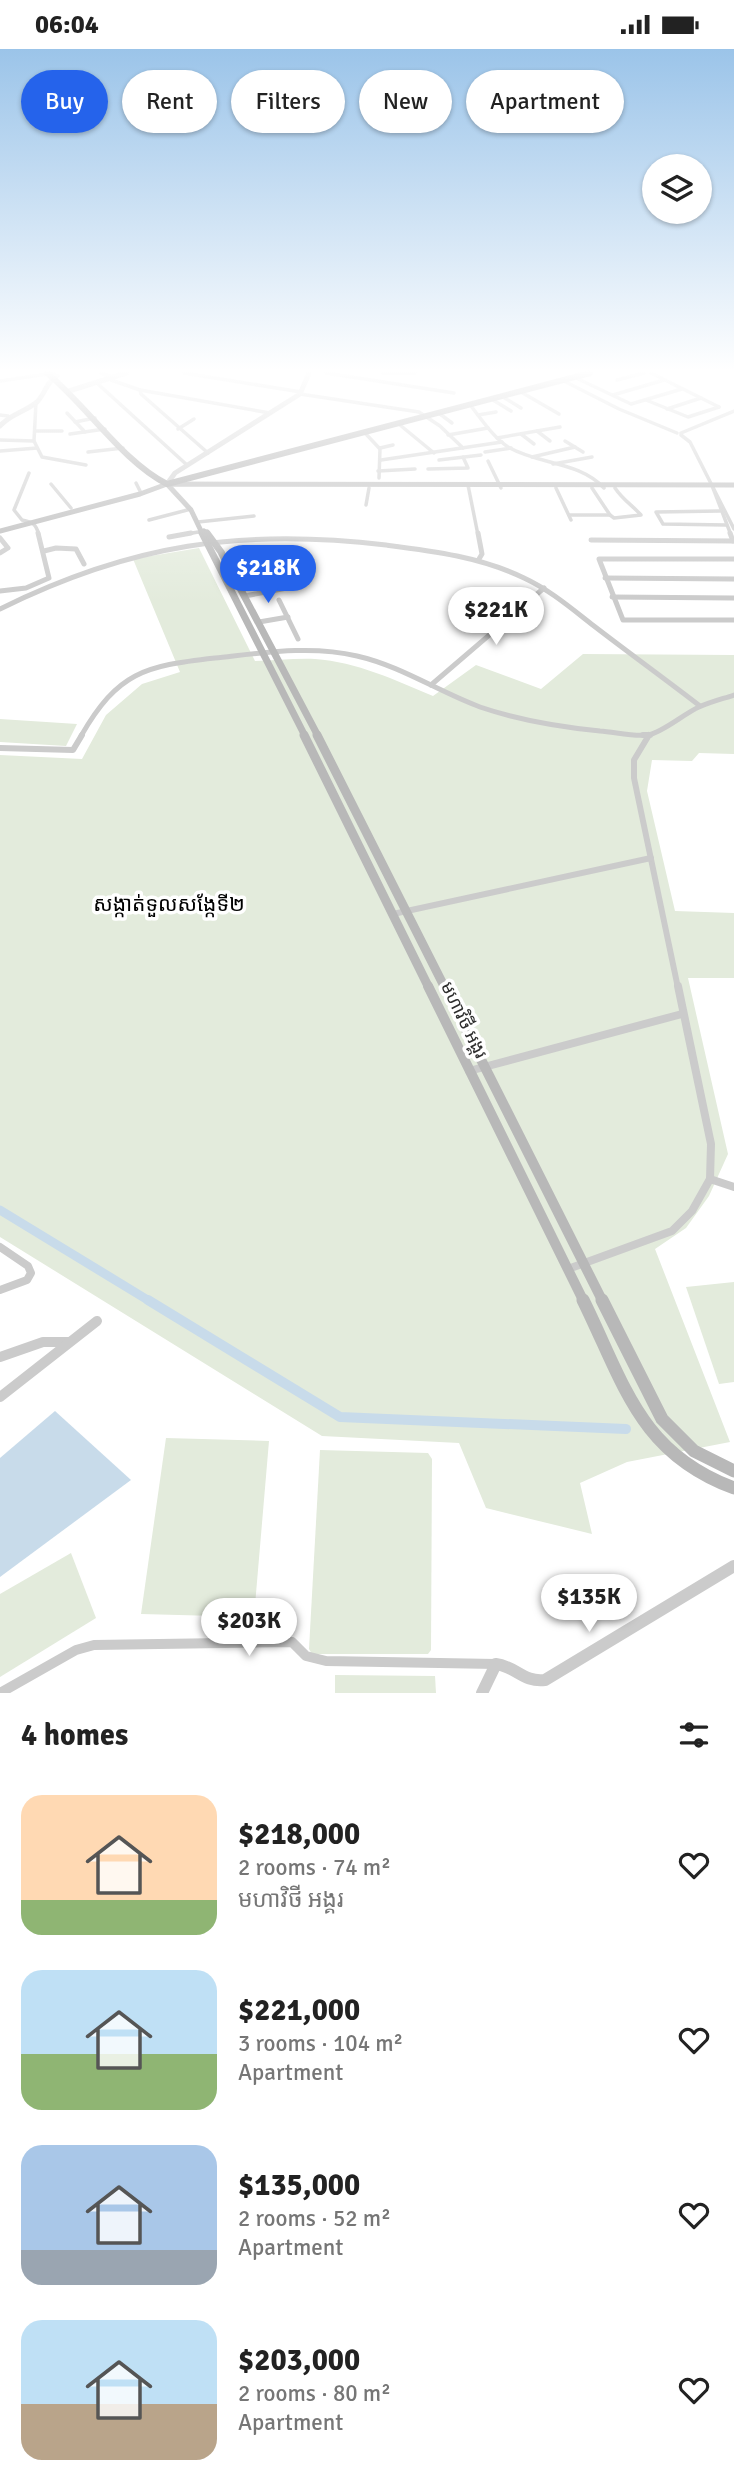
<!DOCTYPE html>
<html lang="en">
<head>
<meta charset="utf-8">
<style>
  :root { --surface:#fff; --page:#f2f2f2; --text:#222; --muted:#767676; --accent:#2563eb }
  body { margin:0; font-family:Signika,"Noto Sans Khmer",sans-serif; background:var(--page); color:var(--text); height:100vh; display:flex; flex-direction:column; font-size:26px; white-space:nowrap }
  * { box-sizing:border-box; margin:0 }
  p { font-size:23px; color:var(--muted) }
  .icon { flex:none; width:38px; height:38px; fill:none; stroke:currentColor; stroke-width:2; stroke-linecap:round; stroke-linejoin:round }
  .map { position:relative; height:1644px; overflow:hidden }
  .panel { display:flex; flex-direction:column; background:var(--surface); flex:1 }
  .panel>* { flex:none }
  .top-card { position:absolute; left:21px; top:21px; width:693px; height:63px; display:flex; gap:14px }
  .buttons { position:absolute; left:642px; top:105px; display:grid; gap:14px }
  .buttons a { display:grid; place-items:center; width:70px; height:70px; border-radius:50%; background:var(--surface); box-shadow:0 2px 5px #0004; font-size:35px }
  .price { position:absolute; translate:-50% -60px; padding:0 16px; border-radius:24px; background:#fff; color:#222; font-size:23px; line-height:46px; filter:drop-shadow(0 2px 4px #0008) }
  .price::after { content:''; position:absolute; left:50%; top:42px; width:21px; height:16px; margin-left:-10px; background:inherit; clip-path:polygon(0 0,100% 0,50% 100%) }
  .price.selected { background:var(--accent); color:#fff }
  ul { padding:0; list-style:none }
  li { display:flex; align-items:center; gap:21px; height:175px; padding:0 21px }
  li span { display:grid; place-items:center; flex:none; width:196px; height:140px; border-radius:21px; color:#555 }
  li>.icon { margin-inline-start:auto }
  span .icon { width:84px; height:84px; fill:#fffc; stroke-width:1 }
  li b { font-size:30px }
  h2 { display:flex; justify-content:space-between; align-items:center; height:84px; padding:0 21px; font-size:30px }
  .tag { padding:0 24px; border-radius:32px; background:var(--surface); box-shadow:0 2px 5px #0004; font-size:24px; line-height:63px }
  .tag.selected { background:var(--accent); color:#fff }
  .status { display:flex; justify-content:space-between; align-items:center; height:49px; padding:0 35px; background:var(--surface); direction:ltr }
  .status svg { height:19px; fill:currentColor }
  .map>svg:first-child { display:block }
  .green { fill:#e3ebdc }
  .water { fill:#c8dbea }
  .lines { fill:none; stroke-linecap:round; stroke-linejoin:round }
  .canal-far1 { stroke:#c8dbea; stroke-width:9 }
  .canal { stroke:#c8dbea; stroke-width:10 }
  .minor-far4 { stroke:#cbcbcb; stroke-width:3.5 }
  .minor-far3 { stroke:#cbcbcb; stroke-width:5 }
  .minor-far2 { stroke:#cbcbcb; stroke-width:6 }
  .minor-far1 { stroke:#cbcbcb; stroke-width:8 }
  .minor { stroke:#cbcbcb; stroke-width:10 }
  .tertiary-far1 { stroke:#cbcbcb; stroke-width:5 }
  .tertiary { stroke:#cbcbcb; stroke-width:12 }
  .secondary-far4 { stroke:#b8b8b8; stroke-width:5 }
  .secondary-far3 { stroke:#b8b8b8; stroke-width:7 }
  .secondary-far2 { stroke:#b8b8b8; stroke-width:9 }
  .secondary-far1 { stroke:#b8b8b8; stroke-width:10 }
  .secondary { stroke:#b8b8b8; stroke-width:13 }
  .primary { stroke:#a6a6a6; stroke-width:6 }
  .labels { text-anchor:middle; stroke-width:7; stroke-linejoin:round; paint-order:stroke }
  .street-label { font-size:18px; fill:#2e2e2e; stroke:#fff }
  .quarter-label { font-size:21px; fill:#000; stroke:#fff }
</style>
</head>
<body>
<div class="status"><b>06:04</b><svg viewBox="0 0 49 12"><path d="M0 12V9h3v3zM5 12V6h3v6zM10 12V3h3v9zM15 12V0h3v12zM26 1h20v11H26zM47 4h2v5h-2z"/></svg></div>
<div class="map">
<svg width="734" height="1644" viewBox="0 0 734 1644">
  <rect width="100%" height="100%" fill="#fff"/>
  <!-- green -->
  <g class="green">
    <path d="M 199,499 L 255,612 C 274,612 295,609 315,610 C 357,613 395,631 433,647 L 476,616 L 541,640 L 583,605 L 734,606 L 734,705 L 699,704 L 692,712 L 652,711 L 647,742 L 675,862 L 734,864 L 734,929 L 688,929 L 728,1105 L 709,1147 L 686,1179 L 655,1200 L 730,1393 L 627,1413 L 580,1434 L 592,1485 L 486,1459 L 459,1394 L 322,1387 L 0,1188 L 0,706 L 82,710 L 106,666 L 142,635 L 180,623 L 133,510 Z"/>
    <polygon points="0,670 77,675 66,697 0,693"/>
    <polygon points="734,1233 734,1333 719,1335 686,1238"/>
    <polygon points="166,1389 269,1392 254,1568 141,1565"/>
    <polygon points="320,1401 428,1404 432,1410 431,1601 428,1605 312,1605 309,1600"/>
    <polygon points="71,1504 96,1569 0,1628 0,1545"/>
    <polygon points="335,1626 435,1627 436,1644 335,1644"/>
  </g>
  <!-- water -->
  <polygon class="water" points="55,1362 131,1431 0,1528 0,1409"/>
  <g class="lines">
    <!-- canal-far1 -->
    <polyline class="canal-far1" points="0,1161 151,1253"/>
    <!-- canal -->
    <polyline class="canal" points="148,1251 340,1368 626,1380"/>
    <!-- minor-far4 -->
    <g class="minor-far4">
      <polyline points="101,324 114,329"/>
      <polyline points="184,324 301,343"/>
      <polyline points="326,324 454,344"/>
      <polyline points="383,324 415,324"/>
      <polyline points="651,324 719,358"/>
      <polyline points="574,328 631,355 682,340"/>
      <polyline points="111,331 140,341 270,364"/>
      <polyline points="562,331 619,360 677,384"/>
      <polyline points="617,331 644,324"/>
      <polyline points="0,332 54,324"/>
      <polyline points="98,335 187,416"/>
      <polyline points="140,341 141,345 208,404"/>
      <polyline points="521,343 559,365"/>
      <polyline points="300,345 419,363 440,377 463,399"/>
      <polyline points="613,346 664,331"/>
      <polyline points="503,348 521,359"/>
      <polyline points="493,351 511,362"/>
      <polyline points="646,351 688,368 719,358"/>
      <polyline points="36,353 34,392 42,408 86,416"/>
      <path d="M 471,357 C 482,371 493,388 508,398 C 539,416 579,412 604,439"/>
      <polyline points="667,360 701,349"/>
      <polyline points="67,364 85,383"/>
      <polyline points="440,365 452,374"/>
      <polyline points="0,366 8,367"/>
      <polyline points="478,366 496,363"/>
      <polyline points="75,373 95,369"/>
      <polyline points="400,376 434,404"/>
      <polyline points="178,380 194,370"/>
      <polyline points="36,382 62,382"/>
      <polyline points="537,382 550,392"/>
      <polyline points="365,384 380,400 379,429"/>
      <polyline points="681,384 734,362"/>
      <polyline points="70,385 105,380"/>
      <polyline points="521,385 534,395"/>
      <polyline points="448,386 488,379"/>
      <polyline points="681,386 690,393 734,480"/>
      <polyline points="497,389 560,378"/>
      <polyline points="0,391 34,392"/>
      <polyline points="565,392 583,403"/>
      <polyline points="380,399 393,396"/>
      <polyline points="0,402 37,399"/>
      <polyline points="88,403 123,399"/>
      <polyline points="485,403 511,399"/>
      <polyline points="532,408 575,398"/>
      <polyline points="381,411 502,393"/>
      <polyline points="439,411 481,406"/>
      <polyline points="488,412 501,439"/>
      <polyline points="553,415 592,408"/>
      <polyline points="428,420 468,419 463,408"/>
      <polyline points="378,422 415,420"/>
      <path d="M 29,424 L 14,461 L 22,471 C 33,473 36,475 39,486"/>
      <polyline points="136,434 140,442"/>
      <polyline points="51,435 71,459"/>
      <polyline points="468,436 478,486"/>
      <polyline points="556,439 571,471"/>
      <polyline points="592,439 610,466"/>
      <polyline points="713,439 731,486"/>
      <polyline points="366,456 369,439"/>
      <polyline points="720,462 656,463 663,475 726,476"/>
      <path d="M 569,466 L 610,466 L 614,469 L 641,466 C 632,456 623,451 615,439"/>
      <polyline points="149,471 191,460"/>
      <polyline points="198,473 254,467"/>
      <polyline points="181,486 204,482"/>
    </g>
    <!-- minor-far3 -->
    <g class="minor-far3">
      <polyline points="478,484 482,505 479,510"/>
      <polyline points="730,484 733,492"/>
      <polyline points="169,488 191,484"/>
      <polyline points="0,489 8,499 0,504"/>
      <polyline points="591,491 734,492"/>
      <polyline points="44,502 56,499 76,500 84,515"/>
      <polyline points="734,510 599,510 623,571 734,571"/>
      <polyline points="605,529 734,530"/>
      <polyline points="0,542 26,539 49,529 38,484"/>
      <polyline points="245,547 287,539"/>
      <polyline points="612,548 734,549"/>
      <polyline points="279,551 298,590"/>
      <path d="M 0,560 C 131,495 241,479 386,496 C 433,502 481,508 524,529 C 550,541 572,560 594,577 C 629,604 665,630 700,657"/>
      <polyline points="259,573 288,568"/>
      <polyline points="431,636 544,539"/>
      <path d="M 81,687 C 118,623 144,617 215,609 C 262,604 311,596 357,607 C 401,617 439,643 480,658 C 518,671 560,678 600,682 C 615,683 633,688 648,686 C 662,684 685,664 699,658 C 710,653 722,650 734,646"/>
    </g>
    <!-- minor-far2 -->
    <g class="minor-far2">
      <polyline points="643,686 650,686"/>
      <polyline points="649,686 634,711 634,729 678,939"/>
      <polyline points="0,699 73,701 82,686"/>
      <polyline points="393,865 651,809"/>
    </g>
    <!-- minor-far1 -->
    <g class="minor-far1">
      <polyline points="469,1022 682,965"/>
      <polyline points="710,1130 734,1138"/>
      <polyline points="0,1198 28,1217 31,1224 27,1231 0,1241"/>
      <polyline points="568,1220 672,1182 692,1162 710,1130 711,1095 678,937"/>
    </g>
    <!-- minor -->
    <g class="minor">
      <polyline points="0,1308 43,1293 69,1293"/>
      <polyline points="0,1348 97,1272"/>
      <polyline points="0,1644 76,1601 94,1596 292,1593 306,1607 326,1612 496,1615"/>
    </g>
    <!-- tertiary-far1 -->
    <g class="tertiary-far1">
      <polyline points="69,342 126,324"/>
      <path d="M 0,377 C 10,365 25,363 37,353 C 45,345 47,332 57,327"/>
      <polyline points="167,435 175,424 300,345 309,324"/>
    </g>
    <!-- tertiary -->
    <path class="tertiary" d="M 482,1644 L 496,1615 C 515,1617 524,1634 545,1631 L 734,1517"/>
    <!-- secondary-far4 -->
    <g class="secondary-far4">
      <polyline points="167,435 191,461 203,486"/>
      <polyline points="0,482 140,445 167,435 734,436"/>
      <polyline points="204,482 209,486"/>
    </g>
    <!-- secondary-far3 -->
    <g class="secondary-far3">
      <polyline points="202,484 305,687"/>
      <polyline points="207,484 221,503 318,687"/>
    </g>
    <!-- secondary-far2 -->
    <g class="secondary-far2">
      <polyline points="304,686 429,939"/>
      <polyline points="317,686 445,939"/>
    </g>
    <!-- secondary-far1 -->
    <g class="secondary-far1">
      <polyline points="428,937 584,1253"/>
      <polyline points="444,937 603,1253"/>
    </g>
    <!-- secondary -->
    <g class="secondary">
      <path d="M 583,1251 C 624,1334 639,1404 734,1439"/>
      <polyline points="602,1251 662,1370 694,1402 734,1422"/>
    </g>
    <!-- primary -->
    <path class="primary" d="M 47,324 C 87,357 123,413 167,435 L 590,324"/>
  </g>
  <!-- sky -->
  <linearGradient id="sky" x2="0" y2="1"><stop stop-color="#9bc4e9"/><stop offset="0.58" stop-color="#fff"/><stop offset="1" stop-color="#fff" stop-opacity="0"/></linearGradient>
  <rect width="734" height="554" fill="url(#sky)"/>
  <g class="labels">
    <!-- street labels -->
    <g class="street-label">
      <text transform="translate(464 971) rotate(64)" y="6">មហាវិថី អង្គរ</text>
    </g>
    <!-- quarter labels -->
    <g class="quarter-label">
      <text x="169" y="862">សង្កាត់ទួលសង្កែទី២</text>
    </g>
  </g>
</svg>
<div class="buttons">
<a><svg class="icon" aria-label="layers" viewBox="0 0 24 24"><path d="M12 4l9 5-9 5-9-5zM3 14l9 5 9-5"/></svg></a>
</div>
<b class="price selected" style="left:268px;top:556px">$218K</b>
<b class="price" style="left:496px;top:598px">$221K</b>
<b class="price" style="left:589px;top:1585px">$135K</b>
<b class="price" style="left:249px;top:1609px">$203K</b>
<div class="top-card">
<a class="tag selected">Buy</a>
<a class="tag">Rent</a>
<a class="tag">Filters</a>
<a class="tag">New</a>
<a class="tag">Apartment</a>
</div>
</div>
<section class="panel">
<h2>4 homes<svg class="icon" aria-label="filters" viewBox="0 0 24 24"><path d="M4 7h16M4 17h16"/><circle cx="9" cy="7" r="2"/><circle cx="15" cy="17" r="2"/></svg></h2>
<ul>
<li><span style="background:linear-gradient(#ffd9b3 75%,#8fb573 0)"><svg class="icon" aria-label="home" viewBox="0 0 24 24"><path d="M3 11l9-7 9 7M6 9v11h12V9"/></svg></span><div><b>$218,000</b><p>2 rooms · 74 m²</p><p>មហាវិថី អង្គរ</p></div><svg class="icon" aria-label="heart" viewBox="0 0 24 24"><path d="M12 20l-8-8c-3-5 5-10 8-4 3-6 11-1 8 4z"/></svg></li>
<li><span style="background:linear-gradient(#bfe0f5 60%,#8fb573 0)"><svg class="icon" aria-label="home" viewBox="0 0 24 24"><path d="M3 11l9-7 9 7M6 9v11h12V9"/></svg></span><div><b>$221,000</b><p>3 rooms · 104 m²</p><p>Apartment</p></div><svg class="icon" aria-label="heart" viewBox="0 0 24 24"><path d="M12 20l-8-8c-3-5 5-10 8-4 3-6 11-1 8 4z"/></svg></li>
<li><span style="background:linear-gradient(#a9c7e8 75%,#9aa5b1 0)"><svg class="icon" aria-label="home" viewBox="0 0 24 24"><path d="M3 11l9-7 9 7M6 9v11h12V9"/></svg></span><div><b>$135,000</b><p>2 rooms · 52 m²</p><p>Apartment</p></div><svg class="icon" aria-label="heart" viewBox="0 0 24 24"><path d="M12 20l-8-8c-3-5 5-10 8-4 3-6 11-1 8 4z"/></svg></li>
<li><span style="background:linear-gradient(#bfe0f5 60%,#b9a48a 0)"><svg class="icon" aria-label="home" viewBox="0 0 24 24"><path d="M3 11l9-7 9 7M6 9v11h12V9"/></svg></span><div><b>$203,000</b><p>2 rooms · 80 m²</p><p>Apartment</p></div><svg class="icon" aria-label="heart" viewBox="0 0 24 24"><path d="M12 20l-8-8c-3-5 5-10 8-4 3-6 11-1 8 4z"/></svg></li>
</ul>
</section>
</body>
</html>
